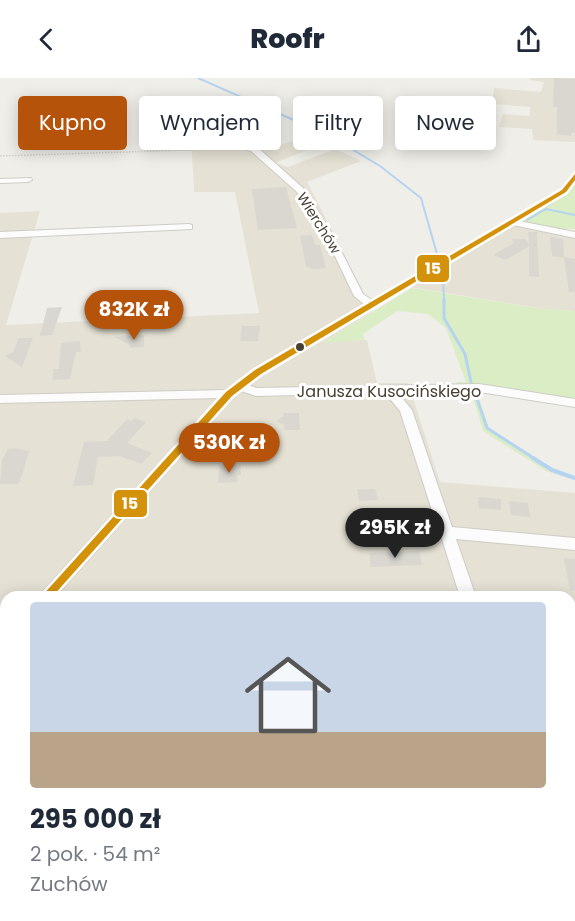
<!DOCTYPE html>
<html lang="pl">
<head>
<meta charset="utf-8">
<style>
  :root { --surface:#fff; --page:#f6f6f7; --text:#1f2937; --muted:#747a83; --accent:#b45309 }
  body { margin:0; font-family:Poppins,sans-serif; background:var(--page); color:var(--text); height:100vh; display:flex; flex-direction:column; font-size:22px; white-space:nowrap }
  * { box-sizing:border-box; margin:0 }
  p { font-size:20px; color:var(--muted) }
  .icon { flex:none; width:33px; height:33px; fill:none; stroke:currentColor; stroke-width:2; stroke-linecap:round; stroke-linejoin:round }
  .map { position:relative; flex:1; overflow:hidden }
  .details { position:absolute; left:0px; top:513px; width:576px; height:330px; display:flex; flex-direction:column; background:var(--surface); border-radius:18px 18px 0 0; box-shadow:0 3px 15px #0003 }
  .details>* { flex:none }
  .banner { position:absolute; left:18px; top:18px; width:540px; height:54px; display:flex; gap:12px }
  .price { position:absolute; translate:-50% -51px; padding:0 14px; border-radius:21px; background:var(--accent); color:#fff; font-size:20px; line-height:39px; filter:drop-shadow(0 2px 3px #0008) }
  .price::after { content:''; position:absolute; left:50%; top:36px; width:18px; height:14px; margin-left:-9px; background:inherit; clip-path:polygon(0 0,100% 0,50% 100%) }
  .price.active { background:#222; color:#fff }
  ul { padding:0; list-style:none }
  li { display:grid; align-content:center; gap:12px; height:318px; padding:0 30px }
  li span { display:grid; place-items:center; height:186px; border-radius:6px; color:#555 }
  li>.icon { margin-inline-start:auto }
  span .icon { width:108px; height:108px; fill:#fffc; stroke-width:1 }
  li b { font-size:26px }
  .tag { padding:0 21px; border-radius:6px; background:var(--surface); box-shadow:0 3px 15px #0003; font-size:21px; line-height:54px }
  .tag.active { background:var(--accent); color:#fff }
  header { display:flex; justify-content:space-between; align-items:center; height:78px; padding:0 30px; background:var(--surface); font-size:27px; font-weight:800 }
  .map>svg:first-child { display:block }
  .residential { fill:#e5e1d4; fill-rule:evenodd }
  .green { fill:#daedc5 }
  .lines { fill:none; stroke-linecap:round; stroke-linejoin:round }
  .stream-far2 { stroke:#b4d4f2; stroke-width:2 }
  .stream-far1 { stroke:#b4d4f2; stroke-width:3 }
  .stream { stroke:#b4d4f2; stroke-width:4 }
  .building { fill:#d9d7d0 }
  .minor-casing { stroke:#ceccc5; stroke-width:2 }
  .path { stroke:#d1cec9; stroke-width:1.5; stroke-dasharray:1.5 1.5; stroke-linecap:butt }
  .minor { fill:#fdfcfc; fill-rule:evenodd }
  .bus-1-casing { stroke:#fff; stroke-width:5 }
  .bus-1 { fill:#d4920a; fill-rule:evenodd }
  .bus-dot { fill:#464033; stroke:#fff; stroke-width:2 }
  .labels { text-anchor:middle; stroke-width:6; stroke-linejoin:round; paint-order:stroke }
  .far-street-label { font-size:14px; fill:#464033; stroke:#fff }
  .street-label { font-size:16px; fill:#464033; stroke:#fff }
  .line-badge { stroke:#fff; stroke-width:2 }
  .badge-label { font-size:16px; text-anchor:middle; font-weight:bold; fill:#fff }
</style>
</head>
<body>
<header><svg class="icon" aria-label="back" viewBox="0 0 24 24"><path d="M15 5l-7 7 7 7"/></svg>Roofr<svg class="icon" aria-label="share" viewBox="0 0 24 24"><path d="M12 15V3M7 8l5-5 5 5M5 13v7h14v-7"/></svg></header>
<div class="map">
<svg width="575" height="843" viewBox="0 0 575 843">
  <rect width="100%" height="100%" fill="#f0eee8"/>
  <!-- residential -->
  <g class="residential">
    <polygon points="531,0 575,0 575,64 533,62 532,51 499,49 503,36 530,38 530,29 481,25 482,19 493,20 494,10 541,14 544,4 530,2"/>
    <path d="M 145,42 L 248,63 L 267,71 L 316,56 L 332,62 L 275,85 L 288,89 L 336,71 L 361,83 L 307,104 L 373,233 L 324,264 L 367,262 L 377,305 L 408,305 L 440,404 L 575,415 L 575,843 L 0,843 L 0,135 L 40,133 L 6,247 L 259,235 L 235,114 L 194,114 L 192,73 L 146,73 ZM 6,519 L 570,519 L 570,837 L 6,837 Z"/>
    <polygon points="512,147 575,158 575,233 544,231 410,209"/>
  </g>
  <!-- green -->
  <g class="green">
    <polygon points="575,106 575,156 575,151 554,151 518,144 568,113"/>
    <polygon points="412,210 543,231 575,233 575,324 459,307 456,304 466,304 446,250 428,236 397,233 363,256 364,262 322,265"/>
    <polygon points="471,312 504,317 477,315 489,350 553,391 575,399 575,402 546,393 483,353"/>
  </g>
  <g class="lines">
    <!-- stream-far2 -->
    <g class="stream-far2">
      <polyline points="198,0 330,58 380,88 421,120 443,197 444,222"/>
      <polyline points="527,142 546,131 575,137"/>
    </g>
    <!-- stream-far1 -->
    <g class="stream-far1">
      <polyline points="444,221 444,240 465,276 471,304"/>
      <polyline points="475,315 487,350 535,381"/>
    </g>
    <!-- stream -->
    <polyline class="stream" points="533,380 552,392 575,400"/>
  </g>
  <!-- building -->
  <g class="building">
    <polygon points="554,0 575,1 575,55 571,54 571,58 557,56 557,29 553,29"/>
    <polygon points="286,109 297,150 258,152 252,111"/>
    <polygon points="528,154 537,154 539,199 529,198 529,168 506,182 493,177 514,165 512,161 525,161 529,166"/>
    <polygon points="312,157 315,167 320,167 326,190 313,191 306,188 300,158"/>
    <polygon points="550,159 563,161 564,180 552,178"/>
    <polygon points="564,179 575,181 575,214 569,214"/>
    <polygon points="62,229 52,257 40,258 47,230"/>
    <polygon points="242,248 260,248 258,263 240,263"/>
    <polygon points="144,257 144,269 130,270 130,267 115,259"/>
    <polygon points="19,260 33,260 22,289 5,278 13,274"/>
    <polygon points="80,263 81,274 76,274 70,301 52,302 54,291 59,291 61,265"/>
    <polygon points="283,335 299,335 300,352 285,352 284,347 276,343 284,338"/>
    <polygon points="134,340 146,344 127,365 152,375 141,386 120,378 98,379 93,407 73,408 84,364 107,363 127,341 131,343"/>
    <polygon points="14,370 29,373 22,397 18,406 0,406 2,382 8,371"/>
    <polygon points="241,387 241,397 237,397 237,404 218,405 219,388"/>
    <polygon points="357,411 375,411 378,422 359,423"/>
    <polygon points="478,419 501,421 501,432 479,430"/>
    <polygon points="509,423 528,425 530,439 511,437"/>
    <polygon points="419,473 422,487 371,489 369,475"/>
    <polygon points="564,480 575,481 575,512 570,513"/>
  </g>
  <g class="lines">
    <defs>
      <g id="minor">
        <path d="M 185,50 L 257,69 L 303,110 L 333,157 L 363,216 L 372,222 L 561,111 L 575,96 C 575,117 537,133 519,143 L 575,154 L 575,160 L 513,147 L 262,296 L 248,307 L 257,310 L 479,306 L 575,321 L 575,329 L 479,314 L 398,315 L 412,332 L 452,449 L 575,460 L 575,472 L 456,461 L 476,519 L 460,519 L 441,458 L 437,454 L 438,451 L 400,333 L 385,315 L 256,318 L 241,313 L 233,319 L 55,519 L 38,519 L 219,320 L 0,325 L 0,317 L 226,312 L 254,292 L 365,227 L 354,218 L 325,157 L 297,114 L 251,73 L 183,53 L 183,51 Z"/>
        <polygon points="31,100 32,102 28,104 0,105 0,101"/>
        <polygon points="189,146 192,147 192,151 0,160 0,154"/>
        <polygon points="6,560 6,579 0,581 0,562"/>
        <polygon points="570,772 575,773 575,793 570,792"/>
        <polygon points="570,827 575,829 575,843 562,843 560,837 570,837"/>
      </g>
    </defs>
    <!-- minor casing -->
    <use href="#minor" class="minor-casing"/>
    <!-- path -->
    <polyline class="path" points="0,78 219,71"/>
    <!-- minor -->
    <use href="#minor" class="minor"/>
    <defs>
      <polygon id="bus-1" points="575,96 575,102 566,114 261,296 232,318 52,519 41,519 226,314 255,292 562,112"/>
    </defs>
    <!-- bus-1 casing -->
    <use href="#bus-1" class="bus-1-casing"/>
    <!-- bus-1 -->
    <use href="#bus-1" class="bus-1"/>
  </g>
  <!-- markers -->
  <circle class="bus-dot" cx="300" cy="269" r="5"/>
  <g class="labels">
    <!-- far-street labels -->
    <g class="far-street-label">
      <text transform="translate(319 145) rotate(58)" y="5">Wierchów</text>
    </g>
    <!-- street labels -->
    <g class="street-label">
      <text x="389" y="319">Janusza Kusocińskiego</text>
    </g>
  </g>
  <g class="line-badge">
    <rect x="416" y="176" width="34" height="29" rx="6" fill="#d4920a"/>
    <rect x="113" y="411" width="35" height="29" rx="6" fill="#d4920a"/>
  </g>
  <g class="badge-label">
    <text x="433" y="196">15</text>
    <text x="130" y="431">15</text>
  </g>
</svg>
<b class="price" style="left:134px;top:263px">832K zł</b>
<b class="price" style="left:229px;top:396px">530K zł</b>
<b class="price active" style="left:395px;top:481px">295K zł</b>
<div class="banner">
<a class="tag active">Kupno</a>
<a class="tag">Wynajem</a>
<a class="tag">Filtry</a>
<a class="tag">Nowe</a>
</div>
<section class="details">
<ul>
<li><span style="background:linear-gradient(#c9d6e8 70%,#b9a48a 0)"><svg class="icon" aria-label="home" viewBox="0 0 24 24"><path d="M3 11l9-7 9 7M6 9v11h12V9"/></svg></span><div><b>295 000 zł</b><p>2 pok. · 54 m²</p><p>Zuchów</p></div></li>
</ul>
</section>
</div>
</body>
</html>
